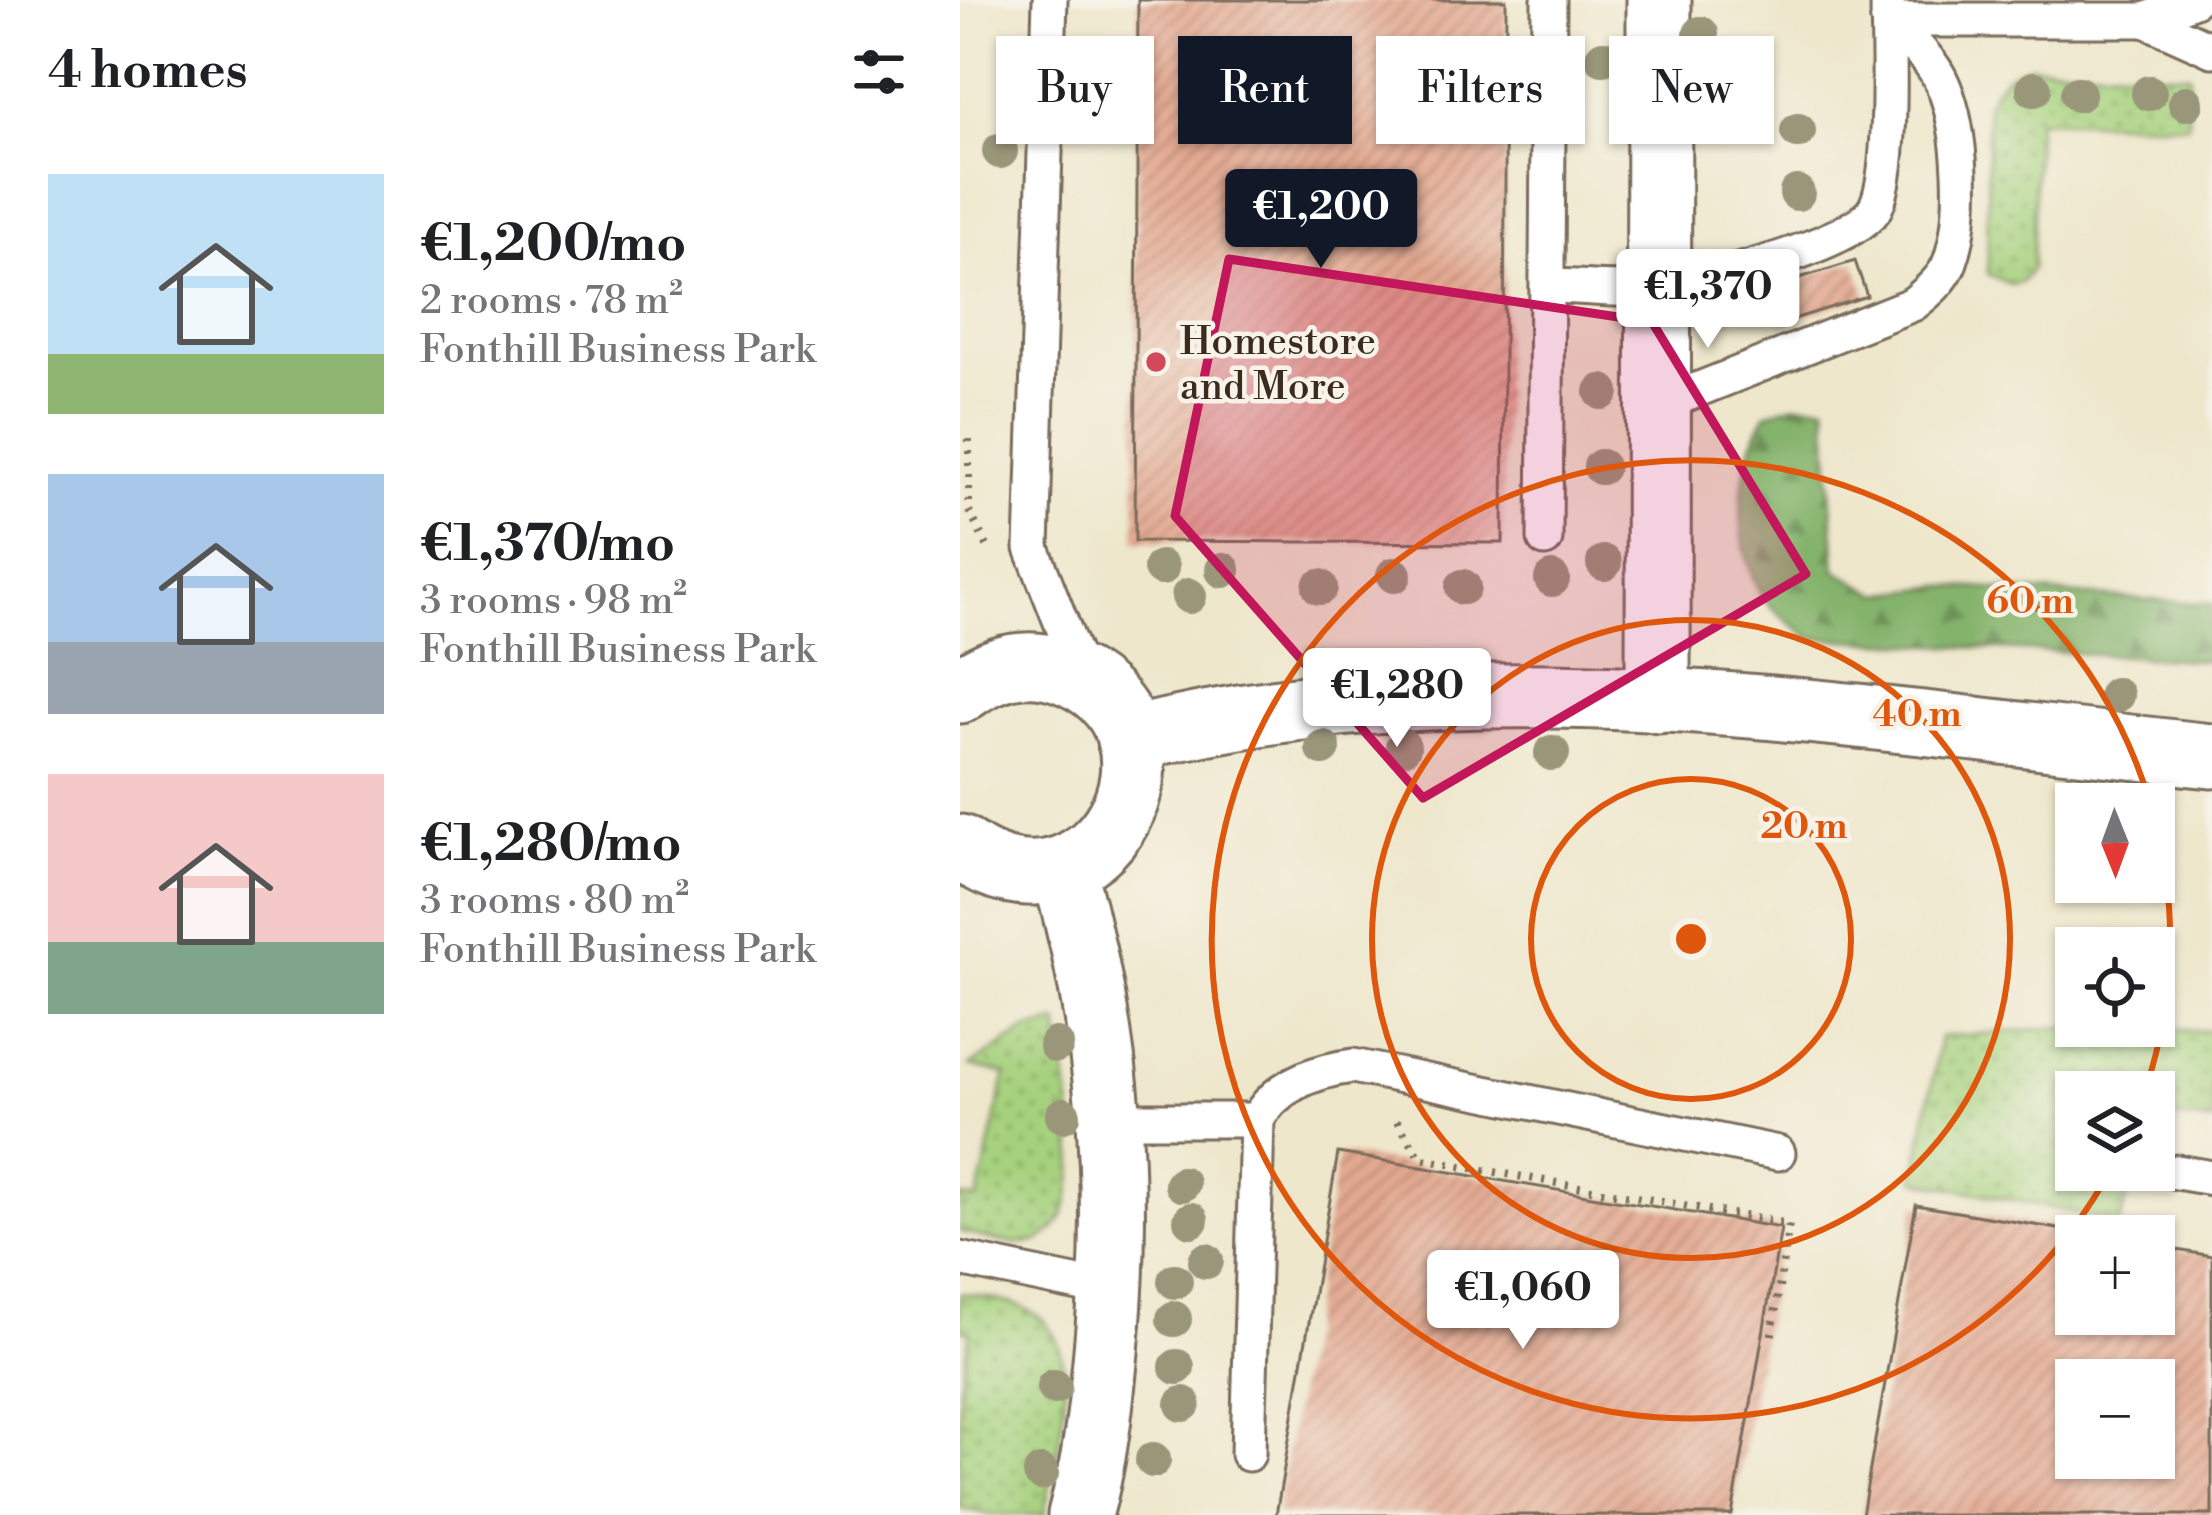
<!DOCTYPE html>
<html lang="en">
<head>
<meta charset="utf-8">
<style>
  :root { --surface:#fff; --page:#f6f6f6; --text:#202124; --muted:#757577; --accent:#111827 }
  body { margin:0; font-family:"Libre Bodoni",serif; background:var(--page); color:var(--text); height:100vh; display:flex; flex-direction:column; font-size:45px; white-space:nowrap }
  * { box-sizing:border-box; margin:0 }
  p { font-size:39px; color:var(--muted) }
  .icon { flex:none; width:66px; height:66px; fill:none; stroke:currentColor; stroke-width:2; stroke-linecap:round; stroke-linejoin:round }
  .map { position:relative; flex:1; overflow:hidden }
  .sheet { display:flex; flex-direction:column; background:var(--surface); width:960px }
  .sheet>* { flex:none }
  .top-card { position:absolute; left:36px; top:36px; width:1035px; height:108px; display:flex; gap:24px }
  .needle { width:78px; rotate:179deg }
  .controls { position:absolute; left:1095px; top:783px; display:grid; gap:24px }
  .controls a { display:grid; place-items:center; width:120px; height:120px; border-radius:0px; background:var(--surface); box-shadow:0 3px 9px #0004; font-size:60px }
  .price { position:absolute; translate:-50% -102px; padding:0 27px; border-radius:12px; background:#fff; color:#222; font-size:39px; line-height:78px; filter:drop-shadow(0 3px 6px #0008) }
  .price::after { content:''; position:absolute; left:50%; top:72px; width:36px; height:27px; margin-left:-18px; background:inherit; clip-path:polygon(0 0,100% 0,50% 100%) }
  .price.current { background:var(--accent); color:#fff }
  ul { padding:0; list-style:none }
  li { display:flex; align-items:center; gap:36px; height:300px; padding:0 48px }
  li span { display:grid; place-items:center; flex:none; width:336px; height:240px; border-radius:0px; color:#555 }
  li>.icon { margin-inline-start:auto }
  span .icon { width:144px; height:144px; fill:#fffc; stroke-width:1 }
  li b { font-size:51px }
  h2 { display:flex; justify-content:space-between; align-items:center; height:144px; padding:0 48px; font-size:51px }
  .tag { padding:0 42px; border-radius:0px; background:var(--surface); box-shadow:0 3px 9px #0004; font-size:42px; line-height:108px }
  .tag.current { background:var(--accent); color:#fff }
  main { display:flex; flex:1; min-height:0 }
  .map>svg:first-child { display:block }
  .grass { fill:url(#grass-dots); stroke:#707e4e; stroke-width:3 }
  .forest { fill:url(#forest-firs); stroke:#606e45; stroke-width:3 }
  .building { fill:url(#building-hatch); fill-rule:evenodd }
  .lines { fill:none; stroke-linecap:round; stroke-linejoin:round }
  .lane-casing { stroke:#7a6c5b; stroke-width:39 }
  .street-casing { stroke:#7a6c5b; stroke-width:69 }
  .path { stroke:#7a6c5b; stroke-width:8; stroke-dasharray:3 9; stroke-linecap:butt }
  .lane { stroke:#fff; stroke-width:33 }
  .street { stroke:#fff; stroke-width:63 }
  .tree { fill:#9a967a }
  .marked { fill:#c2185b; fill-opacity:0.2; stroke:#c2185b; stroke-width:9; stroke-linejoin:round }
  .ring { fill:none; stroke:#df570d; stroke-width:6 }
  .poi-dot { fill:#d1495b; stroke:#f7f3e8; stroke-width:4.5 }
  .labels { text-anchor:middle; stroke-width:9; stroke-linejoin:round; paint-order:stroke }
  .poi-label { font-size:39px; fill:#3b2a1e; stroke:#f7f3e8; text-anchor:start }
  .centre { fill:#df570d; stroke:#f7f3e8; stroke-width:6 }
  .ring-label { font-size:36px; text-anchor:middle; font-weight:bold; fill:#df570d; stroke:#f7f3e8; stroke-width:9; stroke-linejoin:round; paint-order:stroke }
</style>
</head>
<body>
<main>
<section class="sheet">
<h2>4 homes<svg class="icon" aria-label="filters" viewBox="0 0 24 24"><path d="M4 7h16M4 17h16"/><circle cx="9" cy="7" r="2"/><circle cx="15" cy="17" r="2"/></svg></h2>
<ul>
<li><span style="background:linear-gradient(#bfe0f5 75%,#8fb573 0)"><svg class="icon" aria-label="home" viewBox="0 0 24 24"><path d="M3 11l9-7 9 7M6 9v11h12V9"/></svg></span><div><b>€1,200/mo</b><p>2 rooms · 78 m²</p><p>Fonthill Business Park</p></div></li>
<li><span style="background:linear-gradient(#a9c7e8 70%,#9aa5b1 0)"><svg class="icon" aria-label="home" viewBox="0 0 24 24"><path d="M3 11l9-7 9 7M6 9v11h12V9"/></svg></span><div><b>€1,370/mo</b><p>3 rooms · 98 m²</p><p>Fonthill Business Park</p></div></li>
<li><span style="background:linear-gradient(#f6c9c9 70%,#7fa58c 0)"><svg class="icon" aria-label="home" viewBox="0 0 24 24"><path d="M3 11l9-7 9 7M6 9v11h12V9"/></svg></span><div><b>€1,280/mo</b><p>3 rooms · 80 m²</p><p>Fonthill Business Park</p></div></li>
</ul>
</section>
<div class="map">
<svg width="1252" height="1515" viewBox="0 0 1252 1515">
  <defs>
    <pattern id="grass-dots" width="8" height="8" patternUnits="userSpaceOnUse" patternTransform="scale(3)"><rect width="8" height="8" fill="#a6d17d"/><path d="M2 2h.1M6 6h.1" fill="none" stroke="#8a6" stroke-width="1.8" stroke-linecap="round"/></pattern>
    <pattern id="forest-firs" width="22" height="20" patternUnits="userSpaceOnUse" patternTransform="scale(3)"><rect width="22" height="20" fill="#84b36c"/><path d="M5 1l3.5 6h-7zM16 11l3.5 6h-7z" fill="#6d9258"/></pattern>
    <pattern id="building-hatch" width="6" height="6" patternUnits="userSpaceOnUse" patternTransform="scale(3)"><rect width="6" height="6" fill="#e4a991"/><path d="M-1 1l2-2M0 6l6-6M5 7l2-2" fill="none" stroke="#ba8a76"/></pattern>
  </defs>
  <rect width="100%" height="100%" fill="#f7f3e8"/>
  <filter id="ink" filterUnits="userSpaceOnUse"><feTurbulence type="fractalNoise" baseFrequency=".00833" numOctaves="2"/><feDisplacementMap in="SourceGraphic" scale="24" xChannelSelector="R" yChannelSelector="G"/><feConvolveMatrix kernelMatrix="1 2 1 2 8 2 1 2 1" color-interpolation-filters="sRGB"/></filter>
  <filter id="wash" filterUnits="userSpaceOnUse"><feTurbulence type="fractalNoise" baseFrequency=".004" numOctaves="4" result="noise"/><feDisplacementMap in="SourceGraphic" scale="48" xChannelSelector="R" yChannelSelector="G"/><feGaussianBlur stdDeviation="2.7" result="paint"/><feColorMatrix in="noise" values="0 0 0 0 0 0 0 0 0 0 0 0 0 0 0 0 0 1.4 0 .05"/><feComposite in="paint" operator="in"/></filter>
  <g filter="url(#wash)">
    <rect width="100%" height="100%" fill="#eee7cc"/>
    <!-- grass -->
    <g class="grass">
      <path d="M 1070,65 L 1229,74 L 1228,125 L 1077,120 L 1072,268 L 1062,282 L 1052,285 L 1028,274 L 1027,103 C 1037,82 1047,71 1070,65 Z"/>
      <path d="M 98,1023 C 104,1074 141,1222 74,1242 C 52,1248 22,1236 0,1232 L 0,1197 L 17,1200 L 46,1074 L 10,1066 L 67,1030 Z"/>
      <polygon points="1118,1026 1252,1031 1252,1122 1211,1117 1194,1122 1194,1092 1116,1092 1116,1170 1174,1170 1160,1222 955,1180 980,1037"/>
      <path d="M 0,1293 C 26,1298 69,1302 87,1325 C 124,1370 93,1462 84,1515 L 31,1515 L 0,1508 L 0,1387 L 10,1332 L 0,1329 Z"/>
    </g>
    <!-- forest -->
    <path class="forest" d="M 836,404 L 866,405 L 876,571 L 919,594 L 983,586 L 1252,604 L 1252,661 L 850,638 C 835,625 810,611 801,594 C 772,541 776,464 807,413 Z"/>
    <g id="blocks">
      <!-- building -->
      <g class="building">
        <polygon points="178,0 546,0 543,543 175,541"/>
        <polygon points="895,261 907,296 821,323 810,287"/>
        <polygon points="378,1153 821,1228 772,1515 316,1515"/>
        <path d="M 956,1205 L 1116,1232 L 1116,1314 L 1194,1314 L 1194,1246 L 1252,1256 L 1252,1515 L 902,1515 ZM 1116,1380 L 1194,1380 L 1194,1458 L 1116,1458 Z"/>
      </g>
    </g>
  </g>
  <g filter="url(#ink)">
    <use href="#blocks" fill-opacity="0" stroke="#7a6c5b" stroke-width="3"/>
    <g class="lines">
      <defs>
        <g id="lane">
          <polyline points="90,0 72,548 123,678"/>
          <polyline points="928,20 1185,20 1234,0"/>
          <polyline points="1185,20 1252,50"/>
          <path d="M 588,286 C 624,286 663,292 699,288 C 741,284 892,244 914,210 C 934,177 929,50 928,8"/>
          <path d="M 699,405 L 953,304 C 967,293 984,279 990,262 C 1007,216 1002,129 983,85 C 972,58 948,40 928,20"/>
          <polyline points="585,539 589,0"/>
          <path d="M 151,1120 L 297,1120 C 316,1085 355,1071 393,1066 L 818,1153"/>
          <polyline points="1217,1172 1252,1178"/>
          <polyline points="0,1259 152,1291"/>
          <polyline points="288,1454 297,1120"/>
        </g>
        <g id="street">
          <path d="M 0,691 C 31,668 65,657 103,671 C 252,728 136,948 0,847"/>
          <polyline points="698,701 699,0"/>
          <path d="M 169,740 C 519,650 898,719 1252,756"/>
          <path d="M 103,868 C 149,1032 162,1181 146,1351 C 141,1406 135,1462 120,1515"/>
        </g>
      </defs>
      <!-- lane casing -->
      <use href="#lane" class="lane-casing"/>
      <!-- street casing -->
      <use href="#street" class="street-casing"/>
      <!-- path -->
      <g class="path">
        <polyline points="9,439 9,511 27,546"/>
        <polyline points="437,1121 461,1159 829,1224 811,1340"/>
      </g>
      <!-- lane -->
      <use href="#lane" class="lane"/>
      <!-- street -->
      <use href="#street" class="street"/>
    </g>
    <!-- trees -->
    <g class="tree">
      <circle cx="741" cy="34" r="18"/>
      <circle cx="643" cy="58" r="18"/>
      <circle cx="788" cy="79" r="18"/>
      <circle cx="1074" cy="89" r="18"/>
      <circle cx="1189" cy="93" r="18"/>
      <circle cx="1118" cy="94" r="18"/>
      <circle cx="1226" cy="103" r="18"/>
      <circle cx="838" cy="131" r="18"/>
      <circle cx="40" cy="151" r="18"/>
      <circle cx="837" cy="193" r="18"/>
      <circle cx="642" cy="392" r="18"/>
      <circle cx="641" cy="467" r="18"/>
      <circle cx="644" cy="563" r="18"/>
      <circle cx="201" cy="568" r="18"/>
      <circle cx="263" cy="570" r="18"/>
      <circle cx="434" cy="575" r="18"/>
      <circle cx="592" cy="579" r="18"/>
      <circle cx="360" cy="587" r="18"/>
      <circle cx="503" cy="587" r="18"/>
      <circle cx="229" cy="596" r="18"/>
      <circle cx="1156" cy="695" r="18"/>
      <circle cx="443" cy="747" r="18"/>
      <circle cx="363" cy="748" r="18"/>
      <circle cx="592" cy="753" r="18"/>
      <circle cx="96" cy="1045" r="18"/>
      <circle cx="103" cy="1115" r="18"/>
      <circle cx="222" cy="1184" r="18"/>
      <circle cx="231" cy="1220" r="18"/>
      <circle cx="246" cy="1261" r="18"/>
      <circle cx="215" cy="1281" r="18"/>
      <circle cx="214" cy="1319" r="18"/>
      <circle cx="217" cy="1367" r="18"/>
      <circle cx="94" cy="1387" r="18"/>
      <circle cx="223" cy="1404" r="18"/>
      <circle cx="193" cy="1460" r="18"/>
      <circle cx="81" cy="1473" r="18"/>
    </g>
  </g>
  <!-- marked area -->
  <path class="marked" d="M 269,259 L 692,322 L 846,574 L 463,798 L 215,516 Z"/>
  <!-- distance rings -->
  <g class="ring">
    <circle cx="731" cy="939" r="160"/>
    <circle cx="731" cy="939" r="319"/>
    <path d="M1150 1171A479 479 0 1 1 1190 803M1195 819A479 479 0 0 1 1185 1091"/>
  </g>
  <!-- markers -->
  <circle class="poi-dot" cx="196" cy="362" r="12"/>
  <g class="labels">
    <!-- poi labels -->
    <g class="poi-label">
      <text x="220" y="354">Homestore<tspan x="220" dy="45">and More</tspan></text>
    </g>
  </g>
  <circle cx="731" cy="939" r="18" class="centre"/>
  <g class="ring-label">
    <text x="1070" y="613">60 m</text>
    <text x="957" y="726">40 m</text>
    <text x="844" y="838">20 m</text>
  </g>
</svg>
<div class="controls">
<a><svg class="needle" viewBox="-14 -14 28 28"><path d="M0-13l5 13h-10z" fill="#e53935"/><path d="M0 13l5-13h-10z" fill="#757577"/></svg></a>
<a><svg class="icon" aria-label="locate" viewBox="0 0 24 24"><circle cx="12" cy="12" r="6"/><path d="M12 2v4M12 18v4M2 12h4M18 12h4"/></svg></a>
<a><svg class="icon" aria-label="layers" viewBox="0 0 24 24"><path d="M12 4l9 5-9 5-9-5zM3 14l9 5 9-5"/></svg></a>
<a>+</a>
<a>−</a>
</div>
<b class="price current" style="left:361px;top:271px">€1,200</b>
<b class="price" style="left:748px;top:351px">€1,370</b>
<b class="price" style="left:437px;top:750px">€1,280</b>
<b class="price" style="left:563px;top:1352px">€1,060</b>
<div class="top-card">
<a class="tag">Buy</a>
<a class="tag current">Rent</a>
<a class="tag">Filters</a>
<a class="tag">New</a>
</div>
</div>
</main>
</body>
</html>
